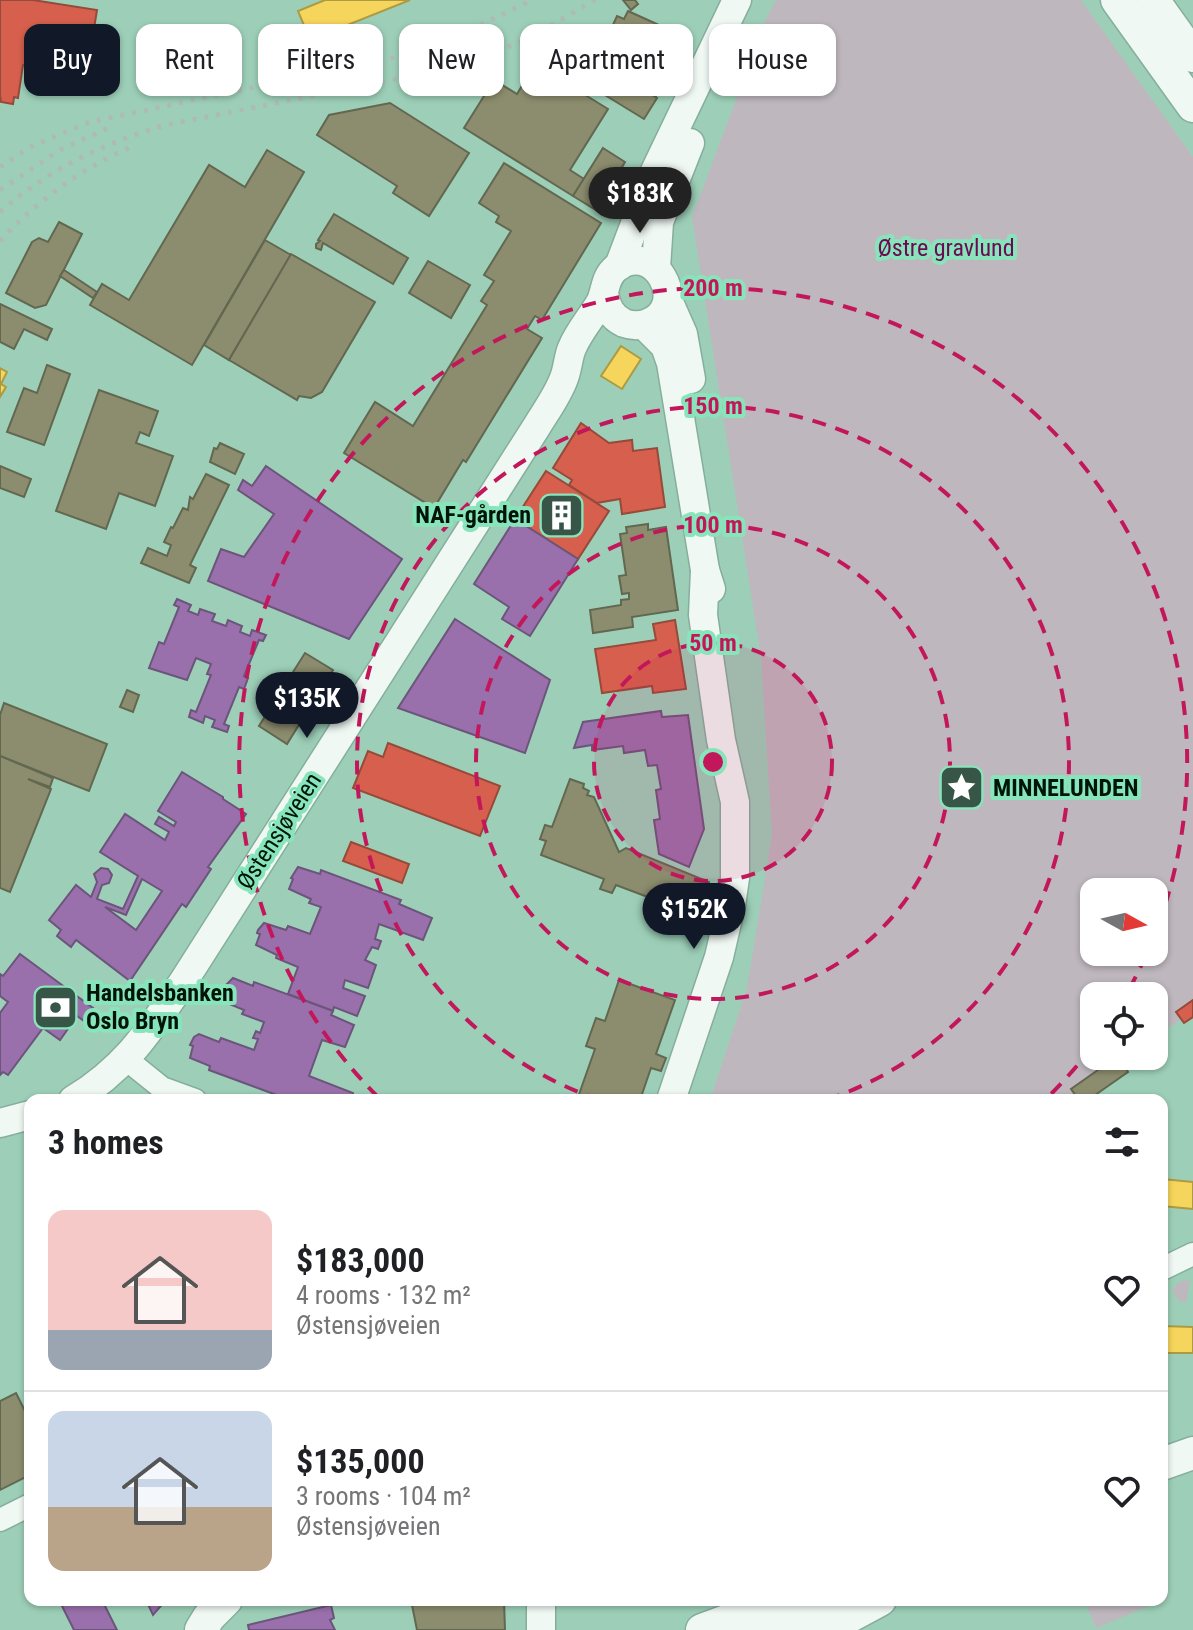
<!DOCTYPE html>
<html lang="en">
<head>
<meta charset="utf-8">
<style>
  :root { --surface:#fff; --page:#f2f2f2; --text:#202124; --muted:#757577; --line:#e0e0e0; --accent:#111827 }
  body { margin:0; font-family:"Roboto Condensed",sans-serif; background:var(--page); color:var(--text); height:100vh; display:flex; flex-direction:column; font-size:30px; white-space:nowrap }
  * { box-sizing:border-box; margin:0 }
  p { font-size:26px; color:var(--muted) }
  .icon { flex:none; width:44px; height:44px; fill:none; stroke:currentColor; stroke-width:2; stroke-linecap:round; stroke-linejoin:round }
  .map { position:relative; flex:1; overflow:hidden }
  .details { position:absolute; left:24px; top:1094px; width:1144px; height:512px; display:flex; flex-direction:column; background:var(--surface); border-radius:16px; box-shadow:0 2px 6px #0004 }
  .details>* { flex:none }
  .top-card { position:absolute; left:24px; top:24px; width:1146px; height:72px; display:flex; gap:16px }
  .needle { width:52px; rotate:98deg }
  .buttons { position:absolute; left:1080px; top:878px; display:grid; gap:16px }
  .buttons a { display:grid; place-items:center; width:88px; height:88px; border-radius:16px; background:var(--surface); box-shadow:0 2px 6px #0004; font-size:40px }
  .price { position:absolute; translate:-50% -68px; padding:0 18px; border-radius:28px; background:var(--accent); color:#fff; font-size:26px; line-height:52px; filter:drop-shadow(0 2px 4px #0008) }
  .price::after { content:''; position:absolute; left:50%; top:48px; width:24px; height:18px; margin-left:-12px; background:inherit; clip-path:polygon(0 0,100% 0,50% 100%) }
  .price.on { background:#222; color:#fff }
  ul { padding:0; list-style:none }
  li { display:flex; align-items:center; gap:24px; height:200px; padding:0 24px }
  li+li { border-top:2px solid var(--line) }
  li span { display:grid; place-items:center; flex:none; width:224px; height:160px; border-radius:16px; color:#555 }
  li>.icon { margin-inline-start:auto }
  span .icon { width:96px; height:96px; fill:#fffc; stroke-width:1 }
  li b { font-size:34px }
  h2 { display:flex; justify-content:space-between; align-items:center; height:96px; padding:0 24px; font-size:34px }
  .tag { padding:0 28px; border-radius:16px; background:var(--surface); box-shadow:0 2px 6px #0004; font-size:28px; line-height:72px }
  .tag.on { background:var(--accent); color:#fff }
  .map>svg:first-child { display:block }
  .green { fill:#bfb7be; fill-rule:evenodd }
  .homes { fill:#f6d55c; stroke:#ac9b43; stroke-width:2 }
  .shops { fill:#d6604d; stroke:#964a39; stroke-width:2 }
  .offices { fill:#9970ab; stroke:#6b557b; stroke-width:2; fill-rule:evenodd }
  .industry { fill:#8c8c6e; stroke:#626850; stroke-width:2 }
  .lines { fill:none; stroke-linecap:round; stroke-linejoin:round }
  .minor-casing { stroke:#86ae9c; stroke-width:25 }
  .major-casing { stroke:#86ae9c; stroke-width:31 }
  .highway-casing { stroke:#86ae9c; stroke-width:35 }
  .minor { stroke:#f0f8f4; stroke-width:22 }
  .major { stroke:#f0f8f4; stroke-width:28 }
  .highway { stroke:#f0f8f4; stroke-width:32 }
  .rail { stroke:#aebbb5; stroke-width:5; stroke-dasharray:4 8; stroke-linecap:butt }
  .ring { fill:none; stroke:#c2185b; stroke-width:4; stroke-dasharray:14 10 }
  .labels { text-anchor:middle; stroke-width:8; stroke-linejoin:round; paint-order:stroke }
  .park-label { font-size:24px; fill:#6d0952; stroke:#88e4ba }
  .poi-label { font-size:24px; font-weight:bold; fill:#00150a; stroke:#88e4ba; text-anchor:start }
  .street-label { font-size:24px; fill:#00150a; stroke:#88e4ba }
  .centre { fill:#c2185b; stroke:#88e4ba; stroke-width:4 }
  .ring-label { font-size:24px; text-anchor:middle; font-weight:bold; fill:#c2185b; stroke:#88e4ba; stroke-width:8; stroke-linejoin:round; paint-order:stroke }
</style>
</head>
<body>
<div class="map">
<svg width="1193" height="1630" viewBox="0 0 1193 1630">
  <rect width="100%" height="100%" fill="#9dcfb8"/>
  <!-- green -->
  <g class="green">
    <path d="M 776,0 L 1081,0 L 1193,157 L 1193,1011 L 1154,1038 L 1154,996 L 1094,996 L 1094,1056 L 1130,1056 L 1068,1100 L 710,1100 L 747,988 L 772,835 L 761,658 L 692,217 L 767,17 ZM 1094,892 L 1154,892 L 1154,952 L 1094,952 Z"/>
    <path d="M 1190,1280 L 1186,1302 L 1179,1301 L 1173,1292 C 1175,1282 1180,1281 1190,1280 Z"/>
    <polygon points="1162,1584 1168,1598 1096,1628 1084,1600 1162,1600"/>
  </g>
  <!-- homes -->
  <g class="homes">
    <polygon points="325,0 410,0 310,40 298,11"/>
    <polygon points="621,346 641,359 622,389 601,376"/>
    <polygon points="0,368 7,372 1,384 6,387 0,397"/>
    <polygon points="1162,1179 1193,1182 1193,1209 1162,1206"/>
    <polygon points="1162,1326 1193,1327 1193,1353 1162,1353"/>
  </g>
  <!-- shops -->
  <g class="shops">
    <polygon points="0,0 33,0 97,10 91,47 70,44 68,58 47,54 45,68 23,65 18,98 14,97 13,104 1,102 0,95"/>
    <polygon points="581,423 609,443 632,440 633,451 657,448 665,507 622,514 620,499 597,503 569,485 572,480 553,468"/>
    <polygon points="546,471 609,511 578,559 515,519"/>
    <polygon points="675,620 686,689 653,693 652,686 602,693 595,649 656,640 653,624"/>
    <polygon points="388,743 500,786 480,836 353,788 368,751 383,757"/>
    <polygon points="351,842 409,864 402,883 343,861"/>
    <polygon points="1193,1000 1193,1017 1184,1023 1176,1012"/>
  </g>
  <!-- offices -->
  <g class="offices">
    <polygon points="266,466 402,559 349,639 208,581 221,549 244,557 274,514 238,490 243,480 252,486"/>
    <polygon points="515,519 578,559 530,636 502,619 509,607 474,584"/>
    <polygon points="177,599 191,605 188,611 198,615 200,609 215,614 212,621 226,626 228,620 242,626 240,632 250,636 252,630 266,635 263,641 259,640 244,676 248,678 244,689 239,687 224,724 229,726 227,732 212,727 215,720 205,716 203,723 189,717 191,710 196,712 211,675 207,674 211,664 196,658 187,680 149,668 159,642 164,644 179,607 174,605"/>
    <polygon points="455,619 550,680 525,753 398,708"/>
    <polygon points="661,711 662,717 688,715 704,829 689,867 659,854 654,820 660,819 656,790 661,789 657,765 648,766 645,750 624,753 623,746 592,750 592,745 574,748 583,722"/>
    <path d="M 182,772 L 223,797 L 223,799 L 246,814 L 208,867 L 211,869 L 186,907 L 182,904 L 130,981 L 76,940 L 71,947 L 57,936 L 61,930 L 49,920 L 76,885 L 91,897 L 97,882 L 94,874 L 101,868 L 108,869 L 112,875 L 109,883 L 102,885 L 97,899 L 123,909 L 138,876 L 100,852 L 125,814 L 165,840 L 169,832 L 155,824 L 159,817 L 174,826 L 176,822 L 158,811 ZM 142,879 L 162,891 L 136,930 L 105,907 L 126,915 Z"/>
    <polygon points="298,867 320,874 321,870 401,900 399,904 432,918 423,940 379,924 375,939 381,941 378,949 372,947 365,960 376,965 368,988 345,980 343,988 365,996 357,1016 334,1007 333,1011 288,994 298,967 276,958 277,955 256,945 260,934 257,933 258,930 264,923 286,930 288,926 310,934 321,907 309,903 311,899 289,889 293,879 291,878"/>
    <polygon points="20,954 93,1008 84,1021 77,1016 60,1040 43,1028 8,1075 3,1072 0,1075 0,1013 8,1002 0,996 0,974 3,976"/>
    <polygon points="233,978 253,986 254,982 333,1011 331,1015 354,1025 345,1047 322,1040 309,1076 353,1093 351,1100 290,1100 209,1070 210,1066 190,1058 193,1046 190,1045 194,1037 199,1034 219,1042 221,1038 254,1050 258,1039 253,1038 256,1031 260,1033 264,1022 242,1014 244,1010 222,1001 225,986"/>
    <polygon points="59,1600 102,1600 117,1630 74,1630"/>
    <polygon points="146,1600 166,1600 153,1615"/>
    <polygon points="331,1605 334,1618 330,1620 335,1630 249,1630 248,1625"/>
  </g>
  <!-- industry -->
  <g class="industry">
    <polygon points="623,0 635,0 638,4 631,10"/>
    <polygon points="628,11 659,25 650,44 652,46 648,57 607,38 617,16 624,19"/>
    <polygon points="659,32 685,44 676,63 650,51"/>
    <polygon points="595,60 657,98 644,119 582,81"/>
    <polygon points="535,64 608,109 570,170 584,179 573,196 464,128 494,80 517,94"/>
    <polygon points="652,79 663,86 656,96 646,89"/>
    <polygon points="390,103 469,153 429,216 393,193 397,186 317,135 329,115"/>
    <polygon points="603,148 625,162 609,189 616,193 606,210 598,206 596,210 573,196"/>
    <polygon points="267,150 304,172 192,365 90,305 102,284 129,300 209,165 245,187"/>
    <polygon points="504,163 601,223 542,320 535,316 527,329 542,338 466,462 463,460 434,508 344,453 375,402 413,426 487,305 481,301 494,281 484,275 511,231 496,222 499,216 479,203"/>
    <polygon points="334,214 408,258 393,284 323,243 321,250 316,248 316,244 320,241 318,240"/>
    <polygon points="59,222 82,234 46,305 35,308 6,293 32,242 39,238 48,242"/>
    <polygon points="265,240 291,255 229,360 204,345"/>
    <polygon points="291,254 375,302 322,392 311,398 299,396 297,400 229,360"/>
    <polygon points="428,261 470,285 451,318 409,293"/>
    <polygon points="64,270 97,292 93,298 60,276"/>
    <polygon points="0,304 52,329 47,340 24,329 14,349 0,342"/>
    <polygon points="47,365 70,374 44,445 7,432 24,388 37,393"/>
    <polygon points="99,390 158,411 149,436 140,432 136,443 173,456 155,506 119,493 106,529 56,511"/>
    <polygon points="220,443 244,454 235,474 210,462 214,448 217,449"/>
    <polygon points="0,466 31,479 24,497 0,488"/>
    <polygon points="206,474 229,485 190,565 196,568 189,583 141,563 148,548 167,556 171,545 164,542 171,527 173,528 183,508 188,510 190,497 193,499"/>
    <polygon points="648,524 648,530 666,527 678,610 632,617 633,627 593,633 590,610 621,605 621,600 629,599 629,593 622,594 619,576 626,575 620,534 627,533 626,527"/>
    <polygon points="305,653 333,670 287,744 259,726"/>
    <polygon points="127,690 139,695 133,712 120,707"/>
    <polygon points="4,703 107,744 89,791 0,756 0,715"/>
    <polygon points="0,756 53,778 50,787 28,779 51,789 10,892 0,888"/>
    <polygon points="570,779 584,784 583,788 589,791 587,795 594,797 619,852 626,848 709,882 696,915 674,907 672,915 655,908 661,902 616,885 612,893 600,889 604,879 541,855 546,841 540,839 545,825 552,827"/>
    <polygon points="619,980 675,1000 656,1054 666,1058 661,1071 651,1068 640,1100 577,1100 595,1049 586,1046 596,1018 605,1021"/>
    <polygon points="1118,1056 1128,1072 1088,1100 1079,1100 1071,1089"/>
    <polygon points="16,1393 30,1421 30,1475 0,1490 0,1401"/>
    <polygon points="411,1600 504,1600 505,1630 417,1630"/>
  </g>
  <g class="lines">
    <defs>
      <g id="minor">
        <polyline points="126,1059 162,1088 195,1100"/>
        <polyline points="1162,1269 1193,1254"/>
        <polyline points="0,1520 30,1505"/>
      </g>
      <g id="major">
        <polyline points="619,266 655,171 737,0"/>
        <polyline points="656,268 659,222 690,143"/>
        <polyline points="668,300 683,334 691,379"/>
        <polyline points="644,325 665,346 671,363 705,570 711,589"/>
        <path d="M 73,1100 C 126,1068 149,1031 183,982 L 537,426 C 546,411 558,395 564,378 C 568,368 568,357 572,348 C 579,331 592,317 601,301 C 606,289 605,277 616,268 C 653,238 692,305 648,323 C 640,326 632,326 624,323 C 611,317 607,307 604,294"/>
        <polyline points="671,1100 719,957 731,905 735,878 735,802 721,740 703,615 705,570"/>
        <polyline points="0,1123 30,1115"/>
        <polyline points="541,1630 541,1600"/>
      </g>
      <g id="highway">
        <polyline points="1117,0 1193,106"/>
        <polyline points="1153,0 1193,56"/>
        <polyline points="1162,1464 1193,1453"/>
        <polyline points="826,1629 880,1600"/>
        <polyline points="201,1630 209,1617 226,1600"/>
        <polyline points="702,1630 783,1600"/>
        <polyline points="764,1630 845,1600"/>
      </g>
    </defs>
    <!-- minor casing -->
    <use href="#minor" class="minor-casing"/>
    <!-- major casing -->
    <use href="#major" class="major-casing"/>
    <!-- highway casing -->
    <use href="#highway" class="highway-casing"/>
    <!-- minor -->
    <use href="#minor" class="minor"/>
    <!-- major -->
    <use href="#major" class="major"/>
    <!-- highway -->
    <use href="#highway" class="highway"/>
    <!-- rail -->
    <g class="rail">
      <polyline points="0,167 34,145 90,122 392,58 466,32 532,0"/>
      <polyline points="0,190 60,150 112,126"/>
      <path d="M 0,212 C 49,169 104,143 166,125 L 447,69 L 524,41 L 595,0"/>
      <path d="M 0,241 C 37,201 79,170 129,148"/>
    </g>
  </g>
  <!-- distance rings -->
  <circle cx="713" cy="762" r="119" fill="#c2185b" fill-opacity=".12"/>
  <g class="ring">
    <circle cx="713" cy="762" r="119"/>
    <circle cx="713" cy="762" r="237"/>
    <path d="M600 1100A356 356 0 1 1 826 1100"/>
    <path d="M1146 955A474 474 0 0 1 1126 995M1092 1047A474 474 0 0 1 1048 1097M378 1097A474 474 0 1 1 1154 936"/>
  </g>
  <!-- icons -->
  <defs>
    <symbol id="building-square" viewBox="-11 -11 22 22"><rect x="-9" y="-9" width="18" height="18" rx="4" fill="#375647" stroke="#88e4ba"/><path d="M-4-6H4V6H1V3H-1V6H-4ZM-2.5-4.3h1.7v1.8h-1.7ZM.8-4.3h1.7v1.8H.8ZM-2.5-1h1.7V.8h-1.7ZM.8-1h1.7V.8H.8Z" fill="#fff"/></symbol>
    <symbol id="sight-square" viewBox="-11 -11 22 22"><rect x="-9" y="-9" width="18" height="18" rx="4" fill="#375647" stroke="#88e4ba"/><path d="M0-6L1.8-2.2L6-1.7L2.9 1.2L3.7 5.4L0 3.3L-3.7 5.4L-2.9 1.2L-6-1.7L-1.8-2.2Z" fill="#fff"/></symbol>
    <symbol id="bank-square" viewBox="-11 -11 22 22"><rect x="-9" y="-9" width="18" height="18" rx="4" fill="#375647" stroke="#88e4ba"/><path d="M-6-4H6V4H-6ZM0-2.3a2.3 2.3 0 1 0 0 4.6a2.3 2.3 0 1 0 0-4.6Z" fill="#fff"/></symbol>
  </defs>
  <g fill-rule="evenodd">
    <use href="#building-square" x="536" y="490" width="51" height="51"/>
    <use href="#sight-square" x="936" y="762" width="51" height="51"/>
    <use href="#bank-square" x="30" y="982" width="51" height="51"/>
  </g>
  <g class="labels">
    <!-- park labels -->
    <g class="park-label">
      <text x="946" y="256">Østre gravlund</text>
    </g>
    <!-- poi labels -->
    <g class="poi-label">
      <text x="531" y="523" text-anchor="end">NAF-gården</text>
      <text x="993" y="796">MINNELUNDEN</text>
      <text x="86" y="1001">Handelsbanken<tspan x="86" dy="28">Oslo Bryn</tspan></text>
    </g>
    <!-- street labels -->
    <g class="street-label">
      <text transform="translate(279 831) rotate(-57)" y="8">Østensjøveien</text>
    </g>
  </g>
  <circle cx="713" cy="762" r="12" class="centre"/>
  <g class="ring-label">
    <text x="713" y="296">200 m</text>
    <text x="713" y="414">150 m</text>
    <text x="713" y="533">100 m</text>
    <text x="713" y="651">50 m</text>
  </g>
</svg>
<div class="buttons">
<a><svg class="needle" viewBox="-14 -14 28 28"><path d="M0-13l5 13h-10z" fill="#e53935"/><path d="M0 13l5-13h-10z" fill="#757577"/></svg></a>
<a><svg class="icon" aria-label="locate" viewBox="0 0 24 24"><circle cx="12" cy="12" r="6"/><path d="M12 2v4M12 18v4M2 12h4M18 12h4"/></svg></a>
</div>
<b class="price on" style="left:640px;top:235px">$183K</b>
<b class="price" style="left:307px;top:740px">$135K</b>
<b class="price" style="left:694px;top:951px">$152K</b>
<div class="top-card">
<a class="tag on">Buy</a>
<a class="tag">Rent</a>
<a class="tag">Filters</a>
<a class="tag">New</a>
<a class="tag">Apartment</a>
<a class="tag">House</a>
</div>
<section class="details">
<h2>3 homes<svg class="icon" aria-label="filters" viewBox="0 0 24 24"><path d="M4 7h16M4 17h16"/><circle cx="9" cy="7" r="2"/><circle cx="15" cy="17" r="2"/></svg></h2>
<ul>
<li><span style="background:linear-gradient(#f6c9c9 75%,#9aa5b1 0)"><svg class="icon" aria-label="home" viewBox="0 0 24 24"><path d="M3 11l9-7 9 7M6 9v11h12V9"/></svg></span><div><b>$183,000</b><p>4 rooms · 132 m²</p><p>Østensjøveien</p></div><svg class="icon" aria-label="heart" viewBox="0 0 24 24"><path d="M12 20l-8-8c-3-5 5-10 8-4 3-6 11-1 8 4z"/></svg></li>
<li><span style="background:linear-gradient(#c9d6e8 60%,#b9a48a 0)"><svg class="icon" aria-label="home" viewBox="0 0 24 24"><path d="M3 11l9-7 9 7M6 9v11h12V9"/></svg></span><div><b>$135,000</b><p>3 rooms · 104 m²</p><p>Østensjøveien</p></div><svg class="icon" aria-label="heart" viewBox="0 0 24 24"><path d="M12 20l-8-8c-3-5 5-10 8-4 3-6 11-1 8 4z"/></svg></li>
</ul>
</section>
</div>
</body>
</html>
